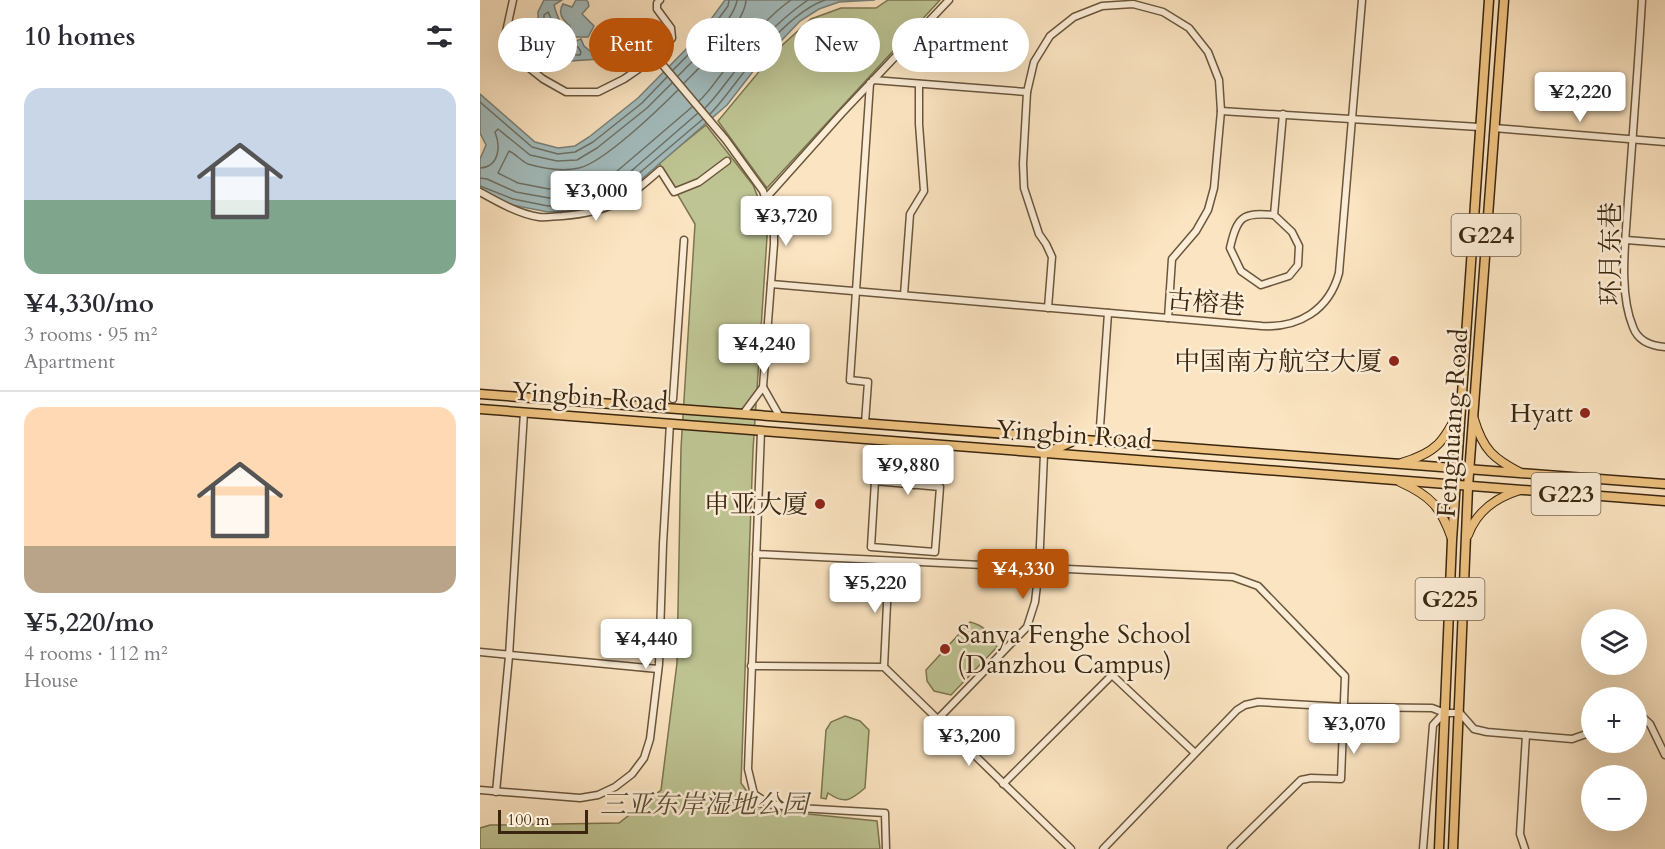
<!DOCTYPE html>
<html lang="en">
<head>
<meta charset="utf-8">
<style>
  :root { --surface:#fff; --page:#f2f2f3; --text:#2b2b33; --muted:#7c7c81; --line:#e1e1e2; --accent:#b45309 }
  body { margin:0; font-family:Cardo,"Noto Serif SC",serif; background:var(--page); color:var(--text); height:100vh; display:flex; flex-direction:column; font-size:22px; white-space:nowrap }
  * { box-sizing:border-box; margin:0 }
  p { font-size:20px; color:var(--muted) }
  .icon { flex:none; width:33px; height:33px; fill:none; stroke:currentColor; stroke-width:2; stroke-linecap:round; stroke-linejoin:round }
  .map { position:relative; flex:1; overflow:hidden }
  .drawer { display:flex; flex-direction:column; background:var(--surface); width:480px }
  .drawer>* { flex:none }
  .guide { position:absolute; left:18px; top:18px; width:570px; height:54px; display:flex; gap:12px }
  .tools { position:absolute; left:1101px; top:609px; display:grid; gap:12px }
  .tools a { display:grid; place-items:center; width:66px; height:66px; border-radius:50%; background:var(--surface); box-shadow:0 6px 24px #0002; font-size:30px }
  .scale { position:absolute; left:18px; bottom:15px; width:90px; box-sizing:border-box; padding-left:6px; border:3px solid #3a260f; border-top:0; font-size:16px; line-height:21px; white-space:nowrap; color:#3a260f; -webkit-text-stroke:4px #fcedd7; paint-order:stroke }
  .price { position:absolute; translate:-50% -51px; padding:0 14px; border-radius:6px; background:#fff; color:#222; font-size:20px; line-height:39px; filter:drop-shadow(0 2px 3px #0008) }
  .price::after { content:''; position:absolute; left:50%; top:36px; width:18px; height:14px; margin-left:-9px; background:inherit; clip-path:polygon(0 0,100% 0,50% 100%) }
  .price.current { background:var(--accent); color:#fff }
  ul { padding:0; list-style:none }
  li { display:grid; align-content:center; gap:12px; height:318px; padding:0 24px }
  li+li { border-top:2px solid var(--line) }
  li span { display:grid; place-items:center; height:186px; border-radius:18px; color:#555 }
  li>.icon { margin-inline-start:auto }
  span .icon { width:108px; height:108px; fill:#fffc; stroke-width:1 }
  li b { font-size:26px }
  h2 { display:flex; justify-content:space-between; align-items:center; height:72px; padding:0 24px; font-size:26px }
  .tag { padding:0 21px; border-radius:27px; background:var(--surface); box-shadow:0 6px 24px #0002; font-size:21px; line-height:54px }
  .tag.current { background:var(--accent); color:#fff }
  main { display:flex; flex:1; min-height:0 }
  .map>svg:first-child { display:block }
  .green { fill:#bec493; stroke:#7c7551; stroke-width:1.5 }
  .water { fill:#a3bcbd; stroke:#798077; stroke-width:1.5 }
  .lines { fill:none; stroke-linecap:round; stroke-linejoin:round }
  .shore { stroke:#6e7166; stroke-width:1.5 }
  .minor-casing { stroke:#6a563c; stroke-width:9 }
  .major-casing { stroke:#3a260f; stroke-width:10 }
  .highway-casing { stroke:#3a260f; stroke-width:11 }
  .minor { stroke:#fcedd7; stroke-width:6 }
  .major { stroke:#eec280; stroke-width:8 }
  .highway { stroke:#eec280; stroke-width:8 }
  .poi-dot { fill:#8f2418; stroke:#fcedd7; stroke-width:2 }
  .labels { text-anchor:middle; stroke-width:5; stroke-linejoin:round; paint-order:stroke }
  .shield { fill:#fcedd7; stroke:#74624b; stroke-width:1.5 }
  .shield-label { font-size:24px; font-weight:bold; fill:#3a260f }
  .street-label { font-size:26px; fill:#3a260f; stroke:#fcedd7 }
  .poi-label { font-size:26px; fill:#3a260f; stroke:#fcedd7; text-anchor:end }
  .park-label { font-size:26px; font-style:italic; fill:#5b4e30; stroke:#fcedd7 }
</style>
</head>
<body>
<main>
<section class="drawer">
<h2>10 homes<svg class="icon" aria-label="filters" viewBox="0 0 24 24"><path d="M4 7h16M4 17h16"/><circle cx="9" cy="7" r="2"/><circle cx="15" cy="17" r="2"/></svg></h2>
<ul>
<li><span style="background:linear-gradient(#c9d6e8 60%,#7fa58c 0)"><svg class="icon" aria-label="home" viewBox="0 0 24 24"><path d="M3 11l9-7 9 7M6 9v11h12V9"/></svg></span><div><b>¥4,330/mo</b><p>3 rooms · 95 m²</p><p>Apartment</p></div></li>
<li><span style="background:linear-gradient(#ffd9b3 75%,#b9a48a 0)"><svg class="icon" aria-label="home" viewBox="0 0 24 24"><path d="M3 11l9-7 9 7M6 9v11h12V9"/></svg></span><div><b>¥5,220/mo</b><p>4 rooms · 112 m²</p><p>House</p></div></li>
</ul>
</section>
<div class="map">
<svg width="1185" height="849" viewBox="0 0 1185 849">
  <rect width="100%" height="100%" fill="#fbe4c1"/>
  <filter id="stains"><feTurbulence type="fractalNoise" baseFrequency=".00333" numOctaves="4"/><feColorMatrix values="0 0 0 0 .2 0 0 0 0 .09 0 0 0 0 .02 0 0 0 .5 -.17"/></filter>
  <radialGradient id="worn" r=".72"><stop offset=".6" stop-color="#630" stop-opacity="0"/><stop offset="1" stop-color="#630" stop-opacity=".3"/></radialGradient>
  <!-- green -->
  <g class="green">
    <polygon points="408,0 460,0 287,188 238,121 297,50 331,19 361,8 396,8"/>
    <polygon points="226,125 273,185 288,222 273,450 261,783 278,807 308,812 397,821 400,849 0,849 0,828 10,825 139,823 181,790 197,663 201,448 215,224 179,163"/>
    <path d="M 490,622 C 503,625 512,634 517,647 L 471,695 L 454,691 L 447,681 L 446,670 Z"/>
    <path d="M 365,716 L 380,721 L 389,730 L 385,788 C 371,800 365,805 348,793 L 346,799 L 341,798 L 346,730 L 351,722 Z"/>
  </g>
  <!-- water -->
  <g class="water">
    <path d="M 64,0 L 82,0 L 74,5 C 77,18 83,26 87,38 L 96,41 L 101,39 L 104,46 L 110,51 L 117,49 L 125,41 L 135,52 L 135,58 L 90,61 L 71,52 L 59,34 L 58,12 Z"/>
    <path d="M 96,0 L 106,0 L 108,2 L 109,6 L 102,14 L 114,26 L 108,37 L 93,37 L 89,33 L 90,26 C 83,20 77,13 83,4 L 92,7 Z"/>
    <polygon points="245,0 395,0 359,2 339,9 320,21 278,65 247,105 140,198 106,210 68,212 32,205 0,191 0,159 6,145 0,133 0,94 55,142 78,148 95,146 109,137 158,98 218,37"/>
  </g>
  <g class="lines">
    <!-- shore -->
    <g class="shore">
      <path d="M 68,12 L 82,42 L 98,47 L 101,52 L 100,55 C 85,56 68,45 65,30 C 64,26 64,20 64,15 Z"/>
      <polyline points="193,70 222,41 248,6 249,0"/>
      <path d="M 198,76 C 213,61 255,20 257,0"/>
      <path d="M 204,83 C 221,66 265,24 266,0"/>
      <path d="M 198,90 C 179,109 123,163 99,168 C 82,172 65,169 48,164 C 41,161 36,154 29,151 L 18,173 L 38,183 L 69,189 L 102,187 L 129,178 L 212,107"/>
      <path d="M 219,101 C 229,92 235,82 243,72 C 263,48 285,18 311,0"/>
      <polyline points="0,102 52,147 78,154 95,152 113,142 162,103 187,77"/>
      <path d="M 225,108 C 234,99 241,89 249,79 C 271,50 297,21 328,0"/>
      <path d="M 230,114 C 239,105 246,95 254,85 C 275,57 313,11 345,0"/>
      <path d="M 0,168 C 19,167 21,147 15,132 L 18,129 L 50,155 L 77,161 L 97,160 L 117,148 L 167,108 L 192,83"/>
      <polyline points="0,178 7,179 36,192 69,198 103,196 134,186 218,113"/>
      <polyline points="0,186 33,199 68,206 105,204 137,192 223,119"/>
    </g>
    <defs>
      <g id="minor">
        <polyline points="33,0 26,32 43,63 63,79 86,92 118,92 144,79 176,57 192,38 191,28 177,9 177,3 180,0"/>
        <path d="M 1162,0 C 1158,67 1153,133 1148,200 C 1146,238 1138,291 1153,327 C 1158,341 1171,346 1185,347"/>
        <polyline points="176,57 246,140 283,191 294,225 294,244 283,387"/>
        <polyline points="393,80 547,92"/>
        <polyline points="741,111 999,127"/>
        <polyline points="1014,128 1185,142"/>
        <path d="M 0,192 C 18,202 39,214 59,217 C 66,218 75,216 82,216 C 130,212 145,201 180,170 L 194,192 L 219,182 L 247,161"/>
        <polyline points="286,198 362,113 469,0"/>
        <path d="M 794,215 C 762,212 757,217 750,248 L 761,271 L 781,285 L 809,276 L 818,265 L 819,246 L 812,232 L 794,215 L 803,114"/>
        <polyline points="1146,240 1185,243"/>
        <path d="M 291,284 L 782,326 C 819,328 849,310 859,273 L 882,0"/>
        <polyline points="424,295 430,214 444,191 439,124 439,84"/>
        <polyline points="568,308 572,257 566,244 559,234 544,188 543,164 547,92 554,62 570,36 594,17 622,6 653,4 683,12 709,28 728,52 739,80 741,111 734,188 728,210 716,231 692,259 688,318"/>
        <polyline points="193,399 204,240"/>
        <polyline points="263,414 283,387 300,417"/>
        <polyline points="385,423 388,382 370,380 390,83"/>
        <polyline points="281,431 268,769 274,794 289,804 318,808 405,813 406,849"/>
        <polyline points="619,441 628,313"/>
        <polyline points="428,469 434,470 434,485"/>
        <polygon points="395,481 460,487 455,552 391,547"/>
        <polyline points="423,483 423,469 428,469 428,460"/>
        <polyline points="276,554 753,577 778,586 865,676 861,779 831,778 821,780 751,849"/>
        <polyline points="0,652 178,669"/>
        <polyline points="271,666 404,667 591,849"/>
        <polyline points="404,667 409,561"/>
        <polyline points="1156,711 1170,724 1185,755"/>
        <polyline points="458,719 547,627 555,602 559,568 564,454 558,437"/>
        <polyline points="523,784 632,675 715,753"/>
        <polyline points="0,790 100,798 118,795 135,787 152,774 164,758 170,739 179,664 183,544 190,423"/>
        <polyline points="16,792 29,656 44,412"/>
        <polyline points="623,849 757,710 765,705 778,702 864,707 952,708 965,713 980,713 994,729 1007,732 1092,739 1112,732"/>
        <polyline points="943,849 953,725 964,713"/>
        <polyline points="1045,849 1040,834 1046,735"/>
      </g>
      <g id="major">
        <path d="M 994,419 C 1003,450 1014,459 1041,473"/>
        <path d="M 921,463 C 956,453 964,442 980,409"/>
        <path d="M 920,482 C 951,496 961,507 972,539"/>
        <path d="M 988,535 C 997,511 1015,498 1040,490"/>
      </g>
      <g id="highway">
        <polyline points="0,394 1185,484"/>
        <polyline points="0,409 1185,501"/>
        <polyline points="564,454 591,442"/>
        <polyline points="959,849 972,540 1009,0"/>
        <polyline points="973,849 988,487 1024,0"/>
      </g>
    </defs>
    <!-- minor casing -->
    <use href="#minor" class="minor-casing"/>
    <!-- major casing -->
    <use href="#major" class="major-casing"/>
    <!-- highway casing -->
    <use href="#highway" class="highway-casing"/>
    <!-- minor -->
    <use href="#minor" class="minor"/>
    <!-- major -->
    <use href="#major" class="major"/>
    <!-- highway -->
    <use href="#highway" class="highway"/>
  </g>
  <!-- markers -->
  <g class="poi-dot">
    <circle cx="914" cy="361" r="6"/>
    <circle cx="1105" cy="413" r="6"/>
    <circle cx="340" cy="504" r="6"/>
    <circle cx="465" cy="649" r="6"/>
  </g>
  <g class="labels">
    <!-- shield labels -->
    <g class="shield">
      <rect x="971.5" y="214" width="69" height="42" rx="4.5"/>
      <rect x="1051.5" y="473" width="69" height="42" rx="4.5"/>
      <rect x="935.5" y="578" width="69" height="42" rx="4.5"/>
    </g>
    <g class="shield-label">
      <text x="1006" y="243">G224</text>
      <text x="1086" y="502">G223</text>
      <text x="970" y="607">G225</text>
    </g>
    <!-- street labels -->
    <g class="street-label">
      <text transform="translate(1130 254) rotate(-90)" y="9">环月东巷</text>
      <text transform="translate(726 302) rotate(5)" y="9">古榕巷</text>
      <text transform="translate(110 396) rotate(4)" y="9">Yingbin Road</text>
      <text transform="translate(972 423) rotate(-86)" y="9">Fenghuang Road</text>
      <text transform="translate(594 434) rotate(4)" y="9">Yingbin Road</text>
    </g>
    <!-- poi labels -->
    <g class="poi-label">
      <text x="902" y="370">中国南方航空大厦</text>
      <text x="1093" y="422">Hyatt</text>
      <text x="328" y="513">申亚大厦</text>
      <text x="477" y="643" text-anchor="start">Sanya Fenghe School<tspan x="477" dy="30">(Danzhou Campus)</tspan></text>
    </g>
    <!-- park labels -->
    <g class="park-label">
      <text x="224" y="813">三亚东岸湿地公园</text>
    </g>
  </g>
  <rect width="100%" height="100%" filter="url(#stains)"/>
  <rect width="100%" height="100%" fill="url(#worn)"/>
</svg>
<div class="tools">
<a><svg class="icon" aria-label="layers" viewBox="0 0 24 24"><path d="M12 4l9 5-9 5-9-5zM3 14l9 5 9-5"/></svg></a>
<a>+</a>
<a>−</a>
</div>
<div class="scale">100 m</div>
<b class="price" style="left:1100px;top:123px">¥2,220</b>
<b class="price" style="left:116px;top:222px">¥3,000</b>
<b class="price" style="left:306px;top:247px">¥3,720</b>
<b class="price" style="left:284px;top:375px">¥4,240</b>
<b class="price" style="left:428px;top:496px">¥9,880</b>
<b class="price current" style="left:543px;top:600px">¥4,330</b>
<b class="price" style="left:395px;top:614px">¥5,220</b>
<b class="price" style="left:166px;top:670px">¥4,440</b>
<b class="price" style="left:874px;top:755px">¥3,070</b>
<b class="price" style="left:489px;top:767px">¥3,200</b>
<div class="guide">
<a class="tag">Buy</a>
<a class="tag current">Rent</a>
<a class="tag">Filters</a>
<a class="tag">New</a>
<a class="tag">Apartment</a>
</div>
</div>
</main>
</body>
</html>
